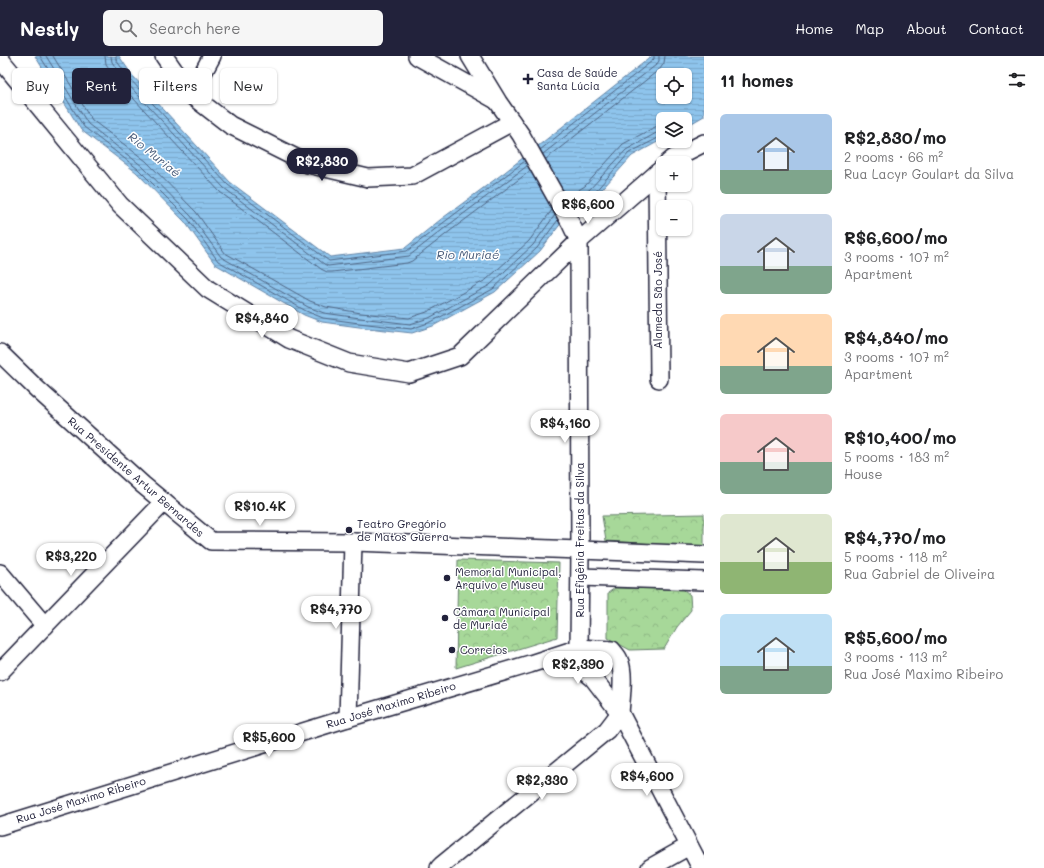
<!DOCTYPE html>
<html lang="en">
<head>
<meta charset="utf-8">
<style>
  :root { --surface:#fff; --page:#f6f6f6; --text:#202124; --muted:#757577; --accent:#22223b }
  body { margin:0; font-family:Mali,sans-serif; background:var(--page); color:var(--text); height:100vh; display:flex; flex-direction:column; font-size:15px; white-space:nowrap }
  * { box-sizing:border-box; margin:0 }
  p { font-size:13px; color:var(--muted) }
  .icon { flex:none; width:22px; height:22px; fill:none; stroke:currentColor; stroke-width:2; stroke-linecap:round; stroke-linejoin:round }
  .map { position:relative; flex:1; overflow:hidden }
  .panel { display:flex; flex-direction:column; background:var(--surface); width:340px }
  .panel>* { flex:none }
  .banner { position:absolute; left:12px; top:12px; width:380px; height:36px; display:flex; gap:8px }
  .fabs { position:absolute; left:656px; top:12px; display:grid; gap:8px }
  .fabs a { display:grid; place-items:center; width:36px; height:36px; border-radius:6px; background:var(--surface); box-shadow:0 1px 3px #0004; font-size:20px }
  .price { position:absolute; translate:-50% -34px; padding:0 9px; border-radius:14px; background:#fff; color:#222; font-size:13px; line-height:26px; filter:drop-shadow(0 1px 2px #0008) }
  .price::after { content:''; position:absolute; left:50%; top:24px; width:12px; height:9px; margin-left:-6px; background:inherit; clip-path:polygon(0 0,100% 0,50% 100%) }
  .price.selected { background:var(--accent); color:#fff }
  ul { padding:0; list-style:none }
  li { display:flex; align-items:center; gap:12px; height:100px; padding:0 16px }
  li span { display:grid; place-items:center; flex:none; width:112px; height:80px; border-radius:6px; color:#555 }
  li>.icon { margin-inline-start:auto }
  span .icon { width:48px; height:48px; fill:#fffc; stroke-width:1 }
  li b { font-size:17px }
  h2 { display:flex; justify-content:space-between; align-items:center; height:48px; padding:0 16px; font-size:17px }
  .chip { padding:0 14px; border-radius:6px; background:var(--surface); box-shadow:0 1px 3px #0004; font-size:14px; line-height:36px }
  .chip.selected { background:var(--accent); color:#fff }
  header { display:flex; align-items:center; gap:24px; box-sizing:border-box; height:56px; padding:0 20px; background:var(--accent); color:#fff }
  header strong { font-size:19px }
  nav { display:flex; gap:22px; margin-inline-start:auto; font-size:14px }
  .search { width:280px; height:36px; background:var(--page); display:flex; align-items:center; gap:10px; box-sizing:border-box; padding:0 14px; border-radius:6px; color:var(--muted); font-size:15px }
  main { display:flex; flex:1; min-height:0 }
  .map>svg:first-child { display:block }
  .forest { fill:url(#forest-crowns); stroke:#647d6a }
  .water { fill:url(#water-rules); stroke:#6383a5; fill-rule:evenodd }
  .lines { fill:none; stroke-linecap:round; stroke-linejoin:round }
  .shore { stroke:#4d6382; stroke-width:1 }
  .minor-casing { stroke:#22223b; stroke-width:20 }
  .minor { stroke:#fff; stroke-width:17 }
  .poi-dot { fill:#22223b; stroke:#fff; stroke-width:1.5 }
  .labels { text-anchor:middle; stroke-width:3; stroke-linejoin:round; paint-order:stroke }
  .poi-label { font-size:11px; fill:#22223b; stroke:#fff; text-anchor:start }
  .street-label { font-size:11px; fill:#22223b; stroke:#fff }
  .water-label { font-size:12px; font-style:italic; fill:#485b79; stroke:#fff }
</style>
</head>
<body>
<header>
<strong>Nestly</strong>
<div class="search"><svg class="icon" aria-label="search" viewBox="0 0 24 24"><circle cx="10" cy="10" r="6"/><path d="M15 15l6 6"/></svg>Search here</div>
<nav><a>Home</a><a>Map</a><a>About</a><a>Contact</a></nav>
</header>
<main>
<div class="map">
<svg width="704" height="812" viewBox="0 0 704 812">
  <defs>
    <pattern id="forest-crowns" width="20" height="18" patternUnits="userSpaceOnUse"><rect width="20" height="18" fill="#a7d899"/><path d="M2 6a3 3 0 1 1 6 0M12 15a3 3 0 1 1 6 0" fill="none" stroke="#8fb985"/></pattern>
    <pattern id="water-rules" width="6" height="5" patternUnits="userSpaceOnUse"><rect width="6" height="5" fill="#8ec4ec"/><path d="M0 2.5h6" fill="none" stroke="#7aa8cb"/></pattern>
  </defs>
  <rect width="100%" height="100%" fill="#fff"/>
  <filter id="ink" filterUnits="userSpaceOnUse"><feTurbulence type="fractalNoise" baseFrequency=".025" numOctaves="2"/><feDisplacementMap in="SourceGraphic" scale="8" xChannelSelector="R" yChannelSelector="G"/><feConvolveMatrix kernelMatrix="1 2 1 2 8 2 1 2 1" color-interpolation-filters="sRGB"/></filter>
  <g filter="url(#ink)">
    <!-- forest -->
    <g class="forest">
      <polygon points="704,458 704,491 606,485 602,460"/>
      <polygon points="458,504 559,507 557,581 456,612"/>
      <polygon points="615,532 683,533 690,539 691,554 677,571 664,593 630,594 608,582 608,537"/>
    </g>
    <!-- water -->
    <path class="water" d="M 35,0 L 119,0 L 132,19 L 230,126 L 330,201 L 405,192 L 440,164 L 505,116 L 652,0 L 704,0 L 704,60 L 685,71 L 685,63 L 663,63 L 663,83 L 632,100 L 595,141 L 568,158 L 540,195 L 495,236 L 433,270 L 412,277 L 359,271 L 322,266 L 304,259 L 215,208 L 185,166 L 136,116 L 81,74 ZM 663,19 L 685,19 L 685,41 L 663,41 Z"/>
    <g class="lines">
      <!-- shore -->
      <g class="shore">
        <polyline points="40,0 84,71 138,113 188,163 218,205 306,255 323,262 359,267 411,273 431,266 493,233 537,192 558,164"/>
        <polyline points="46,0 88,68 142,110 191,160 221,201 308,251 324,257 360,262 410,268 429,262 490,229 533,189 555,159"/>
        <polyline points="53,0 92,64 146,105 196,156 225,197 310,245 326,251 361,257 409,262 427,256 486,224 529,185 552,154"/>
        <polyline points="105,0 106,8 121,29 220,136 321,213 327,216 332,216 407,207 412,205 450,175 530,115"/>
        <polyline points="111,0 112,6 125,25 224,132 324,208 328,210 409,200 446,171 527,110"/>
        <polyline points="116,0 116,4 129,22 228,129 329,205 407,195 443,167 525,105"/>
        <polyline points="540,94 652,5 654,3 654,0"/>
        <polyline points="543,98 656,9 659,5 659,0"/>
        <polyline points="546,103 660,13 664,7 665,0"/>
        <polyline points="567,141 585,130 623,88 655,71 663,69"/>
        <polyline points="570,146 589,134 626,94 658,76 663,75"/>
        <polyline points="572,151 593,138 629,97 660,81 663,80"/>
      </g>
      <defs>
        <g id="minor">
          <polyline points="164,0 191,39 230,69 308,108 368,122 412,120 512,66"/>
          <polyline points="417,0 496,44"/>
          <polyline points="470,0 498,46 521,79 570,166 579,185 580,494 579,592"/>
          <polyline points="0,3 120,149 208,233 289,283 349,307 409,317 460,300 579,185 663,112"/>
          <polyline points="191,39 212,0"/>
          <polyline points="668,107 674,102 704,87"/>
          <polyline points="657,117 659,323"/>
          <polyline points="0,297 37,333 143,429 211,485 353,486 580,494 704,499"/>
          <polyline points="0,517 45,570"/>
          <polyline points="580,521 704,525"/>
          <polyline points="547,606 552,605 577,609 593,622 620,657 701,812"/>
          <polyline points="0,616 164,446"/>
          <polyline points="348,662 353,486"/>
          <path d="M 0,770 L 348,662 L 530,608 L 579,592 L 612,594 C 614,597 618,600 619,604 C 625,616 621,643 620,657"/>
          <polyline points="439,812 442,809 607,674 620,657"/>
          <polyline points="650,812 689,790"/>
        </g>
      </defs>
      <!-- minor casing -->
      <use href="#minor" class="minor-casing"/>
      <!-- minor -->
      <use href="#minor" class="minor"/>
    </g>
  </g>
  <!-- markers -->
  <g class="poi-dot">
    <path d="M526 17h4v4h4v4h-4v4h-4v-4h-4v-4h4z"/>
    <circle cx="349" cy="474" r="4"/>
    <circle cx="447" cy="522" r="4"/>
    <circle cx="445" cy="562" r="4"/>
    <circle cx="452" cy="594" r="4"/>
  </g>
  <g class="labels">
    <!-- poi labels -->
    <g class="poi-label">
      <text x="537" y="21">Casa de Saúde<tspan x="537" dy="13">Santa Lúcia</tspan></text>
      <text x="357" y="472">Teatro Gregório<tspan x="357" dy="13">de Matos Guerra</tspan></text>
      <text x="455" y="520">Memorial Municipal,<tspan x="455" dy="13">Arquivo e Museu</tspan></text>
      <text x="453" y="560">Câmara Municipal<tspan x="453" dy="13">de Muriaé</tspan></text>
      <text x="460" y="598">Correios</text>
    </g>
    <!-- street labels -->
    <g class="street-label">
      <text transform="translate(658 244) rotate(-90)" y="4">Alameda São José</text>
      <text transform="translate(136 421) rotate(41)" y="4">Rua Presidente Artur Bernardes</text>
      <text transform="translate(580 484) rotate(-90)" y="4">Rua Efigênia Freitas da Silva</text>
      <text transform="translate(391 649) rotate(-17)" y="4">Rua José Maximo Ribeiro</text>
      <text transform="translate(81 744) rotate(-17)" y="4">Rua José Maximo Ribeiro</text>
    </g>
    <!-- water labels -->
    <g class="water-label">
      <text transform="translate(154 99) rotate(39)" y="4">Rio Muriaé</text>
      <text x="468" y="203">Rio Muriaé</text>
    </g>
  </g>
</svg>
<div class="fabs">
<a><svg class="icon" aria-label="locate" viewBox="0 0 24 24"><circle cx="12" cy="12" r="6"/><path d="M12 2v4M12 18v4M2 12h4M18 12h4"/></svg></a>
<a><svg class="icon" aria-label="layers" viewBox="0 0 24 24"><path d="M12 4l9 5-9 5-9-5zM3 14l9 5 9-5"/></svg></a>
<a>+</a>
<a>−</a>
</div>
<b class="price selected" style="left:322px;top:126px">R$2,830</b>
<b class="price" style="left:588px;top:169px">R$6,600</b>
<b class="price" style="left:262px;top:283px">R$4,840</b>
<b class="price" style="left:565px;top:388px">R$4,160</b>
<b class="price" style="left:260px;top:471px">R$10.4K</b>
<b class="price" style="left:71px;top:521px">R$3,220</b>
<b class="price" style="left:336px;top:574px">R$4,770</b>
<b class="price" style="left:578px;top:629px">R$2,390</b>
<b class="price" style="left:269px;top:702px">R$5,600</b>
<b class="price" style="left:647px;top:741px">R$4,600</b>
<b class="price" style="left:542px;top:745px">R$2,330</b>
<div class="banner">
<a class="chip">Buy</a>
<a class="chip selected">Rent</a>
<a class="chip">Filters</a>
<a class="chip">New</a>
</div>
</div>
<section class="panel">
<h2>11 homes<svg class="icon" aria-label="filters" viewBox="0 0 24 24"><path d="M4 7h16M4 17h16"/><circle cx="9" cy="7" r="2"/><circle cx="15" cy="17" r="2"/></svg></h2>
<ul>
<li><span style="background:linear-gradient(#a9c7e8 70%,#7fa58c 0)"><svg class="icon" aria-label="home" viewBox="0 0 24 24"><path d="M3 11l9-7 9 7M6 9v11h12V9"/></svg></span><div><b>R$2,830/mo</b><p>2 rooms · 66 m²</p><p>Rua Lacyr Goulart da Silva</p></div></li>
<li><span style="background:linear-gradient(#c9d6e8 65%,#7fa58c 0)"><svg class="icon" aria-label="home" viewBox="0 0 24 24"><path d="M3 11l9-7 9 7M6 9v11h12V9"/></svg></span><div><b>R$6,600/mo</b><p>3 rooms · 107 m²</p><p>Apartment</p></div></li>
<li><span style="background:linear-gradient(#ffd9b3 65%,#7fa58c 0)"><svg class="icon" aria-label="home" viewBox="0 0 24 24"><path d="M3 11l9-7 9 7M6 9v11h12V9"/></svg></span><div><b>R$4,840/mo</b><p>3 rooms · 107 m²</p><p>Apartment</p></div></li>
<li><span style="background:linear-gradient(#f6c9c9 60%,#7fa58c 0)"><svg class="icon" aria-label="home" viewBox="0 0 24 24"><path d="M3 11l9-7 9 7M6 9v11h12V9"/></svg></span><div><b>R$10,400/mo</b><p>5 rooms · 183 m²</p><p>House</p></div></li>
<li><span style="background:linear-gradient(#dfe7d0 60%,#8fb573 0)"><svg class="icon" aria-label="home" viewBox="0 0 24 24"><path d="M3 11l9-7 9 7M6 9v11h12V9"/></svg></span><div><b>R$4,770/mo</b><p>5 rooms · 118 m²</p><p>Rua Gabriel de Oliveira</p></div></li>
<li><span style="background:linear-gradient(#bfe0f5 65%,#7fa58c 0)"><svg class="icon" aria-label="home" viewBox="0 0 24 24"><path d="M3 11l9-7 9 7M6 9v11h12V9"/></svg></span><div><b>R$5,600/mo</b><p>3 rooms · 113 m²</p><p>Rua José Maximo Ribeiro</p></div></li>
</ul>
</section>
</main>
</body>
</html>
